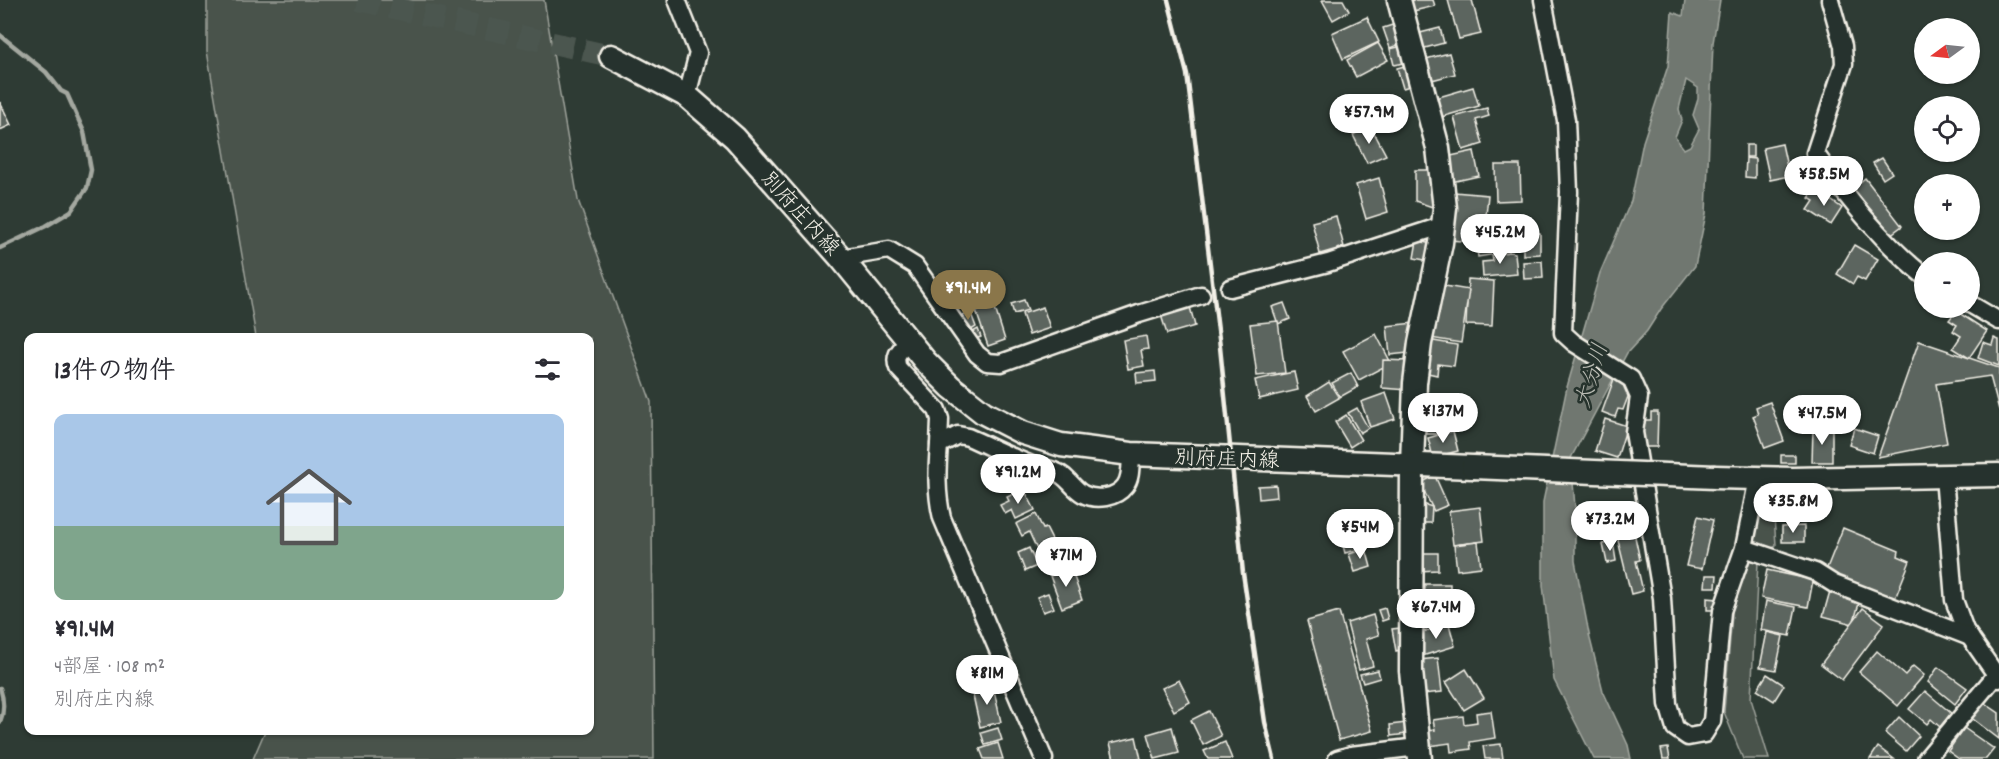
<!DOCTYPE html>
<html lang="ja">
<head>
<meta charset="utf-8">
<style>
  :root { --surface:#fff; --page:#f2f2f3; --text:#2b2b33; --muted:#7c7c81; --accent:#8a764a }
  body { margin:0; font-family:Dekko,"Klee One",sans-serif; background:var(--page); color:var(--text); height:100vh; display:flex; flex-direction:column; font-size:22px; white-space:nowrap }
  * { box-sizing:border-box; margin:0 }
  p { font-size:20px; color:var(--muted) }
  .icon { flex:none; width:33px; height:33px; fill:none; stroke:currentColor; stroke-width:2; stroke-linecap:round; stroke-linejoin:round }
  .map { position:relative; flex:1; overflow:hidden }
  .panel { position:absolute; left:24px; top:333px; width:570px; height:402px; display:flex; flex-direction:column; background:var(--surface); border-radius:12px; box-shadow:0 2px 4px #0004 }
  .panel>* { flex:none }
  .needle { width:39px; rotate:255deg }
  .controls { position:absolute; left:1914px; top:18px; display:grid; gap:12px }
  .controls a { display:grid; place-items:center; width:66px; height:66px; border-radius:50%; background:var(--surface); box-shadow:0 2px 4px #0004; font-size:30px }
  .price { position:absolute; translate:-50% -51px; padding:0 14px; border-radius:21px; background:#fff; color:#222; font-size:20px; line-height:39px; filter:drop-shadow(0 2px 3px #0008) }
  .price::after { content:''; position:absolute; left:50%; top:36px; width:18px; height:14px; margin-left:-9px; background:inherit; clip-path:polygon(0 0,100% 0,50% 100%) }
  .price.active { background:var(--accent); color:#fff }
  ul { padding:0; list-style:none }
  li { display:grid; align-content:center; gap:12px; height:318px; padding:0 30px }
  li span { display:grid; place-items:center; height:186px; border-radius:12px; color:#555 }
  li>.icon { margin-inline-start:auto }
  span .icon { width:108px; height:108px; fill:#fffc; stroke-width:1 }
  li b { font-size:26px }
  h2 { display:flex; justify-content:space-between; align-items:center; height:72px; padding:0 30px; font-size:26px }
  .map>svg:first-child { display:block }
  .green { fill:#48524c; stroke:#9ea29a; stroke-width:1.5 }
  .water { fill:#6f7770; stroke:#a4a8a0; stroke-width:1.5; fill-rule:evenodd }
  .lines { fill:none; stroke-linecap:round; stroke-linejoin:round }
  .stream { stroke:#a4a8a0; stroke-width:4.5 }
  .building { fill:#5c655e; stroke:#f4f1e8; stroke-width:1.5 }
  .major-tunnel { stroke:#4c564f; stroke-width:22; stroke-dasharray:22 11; stroke-linecap:butt }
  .minor-casing { stroke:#f4f1e8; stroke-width:21 }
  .major-casing { stroke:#f4f1e8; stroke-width:27 }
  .minor { stroke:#26332d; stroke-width:16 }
  .major { stroke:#26332d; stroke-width:22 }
  .rail { stroke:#f4f1e8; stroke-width:4.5 }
  .major-bridge-casing { stroke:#f4f1e8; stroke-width:27; stroke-linecap:butt }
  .major-bridge { stroke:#26332d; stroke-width:22 }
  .labels { text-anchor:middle; stroke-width:5; stroke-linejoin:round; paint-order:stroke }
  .street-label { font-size:21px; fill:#f4f1e8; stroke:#26332d }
  .water-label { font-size:22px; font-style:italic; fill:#b8bab2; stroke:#26332d }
</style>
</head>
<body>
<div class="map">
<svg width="1999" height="759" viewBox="0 0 1999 759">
  <rect width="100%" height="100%" fill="#2e3b34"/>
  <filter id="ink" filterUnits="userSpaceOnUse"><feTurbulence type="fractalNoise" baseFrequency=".0167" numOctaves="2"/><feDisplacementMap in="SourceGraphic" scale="12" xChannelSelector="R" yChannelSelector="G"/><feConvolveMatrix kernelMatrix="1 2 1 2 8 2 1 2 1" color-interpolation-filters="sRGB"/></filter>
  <g filter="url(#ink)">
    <!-- green -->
    <g class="green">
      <polygon points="207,0 544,0 578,200 651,402 654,759 253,759 265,731 590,730 590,338 256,337 207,51"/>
      <polygon points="1772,489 1776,545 1758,562 1751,699 1769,759 1743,759 1724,712 1737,553 1760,490"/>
    </g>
    <!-- water -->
    <path class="water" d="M 1685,0 L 1720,0 L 1713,43 L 1706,214 L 1695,266 L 1661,309 L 1647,331 L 1627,353 L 1571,458 L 1575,507 L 1575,561 L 1590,639 L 1603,691 L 1628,745 L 1631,759 L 1594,759 L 1554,680 L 1543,585 L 1543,502 L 1567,387 L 1600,273 L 1631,201 L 1643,142 L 1668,66 L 1672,12 L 1683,16 ZM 1686,80 L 1698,88 L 1698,99 L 1693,115 L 1699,129 L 1690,146 L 1684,149 L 1675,137 L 1682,120 L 1679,109 Z"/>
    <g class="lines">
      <!-- stream -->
      <g class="stream">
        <polyline points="0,35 46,72 61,91 67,94 84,132 91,170 87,188 71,211 46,226 0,248"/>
        <path d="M 0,688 C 4,700 5,710 0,722"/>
      </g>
    </g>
    <!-- building -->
    <g class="building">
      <polygon points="1322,0 1343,0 1349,11 1333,20"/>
      <polygon points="1406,0 1433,0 1435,6 1409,12"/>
      <polygon points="1448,0 1472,0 1481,34 1459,39"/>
      <polygon points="1367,17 1379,42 1343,59 1332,33"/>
      <polygon points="1399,23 1405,42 1390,48 1383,28"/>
      <polygon points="1440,28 1444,43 1421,49 1416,34"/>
      <polygon points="1378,43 1388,60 1356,77 1347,60"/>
      <polygon points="1406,45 1410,62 1394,65 1390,49"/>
      <polygon points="1449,53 1455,74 1428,81 1422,60"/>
      <polygon points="1412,64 1417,84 1403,88 1397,68"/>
      <polygon points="1473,87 1479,106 1438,118 1432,99"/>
      <polygon points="0,102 11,125 0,130"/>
      <polygon points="1487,108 1489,116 1476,120 1483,144 1463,150 1454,117"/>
      <polygon points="1370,125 1386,155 1367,163 1353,135"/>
      <polygon points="1782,144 1789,176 1770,180 1763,148"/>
      <rect x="1746" y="145" width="7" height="12"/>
      <polygon points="1474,151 1479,176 1451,182 1446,157"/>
      <polygon points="1746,158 1755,159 1755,178 1745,177"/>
      <polygon points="1882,158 1892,173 1883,179 1873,163"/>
      <polygon points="1495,165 1520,165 1521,200 1496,201"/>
      <polygon points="1415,170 1435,170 1435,208 1415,201"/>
      <polygon points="1379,178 1388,212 1366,219 1356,185"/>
      <polygon points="1865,178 1902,226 1890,235 1853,188"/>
      <polygon points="1815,189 1842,208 1831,225 1808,210 1814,201 1809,198"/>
      <polygon points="1454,192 1488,195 1486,216 1476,215 1474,242 1450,240"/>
      <polygon points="1336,216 1344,247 1320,254 1312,222"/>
      <polygon points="1540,233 1540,254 1523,255 1523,235"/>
      <polygon points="1507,238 1509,252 1478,257 1476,243"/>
      <polygon points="1417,241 1433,244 1430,261 1414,258"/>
      <polygon points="1854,245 1878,259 1865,281 1857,277 1853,284 1837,274"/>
      <polygon points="1509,252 1515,253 1517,274 1483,277 1482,262 1493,261 1492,255"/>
      <polygon points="1542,261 1543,278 1524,279 1523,262"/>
      <polygon points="1468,279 1494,281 1492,326 1466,325"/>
      <polygon points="1439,285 1469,290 1461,343 1430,338"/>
      <polygon points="963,289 972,308 965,312 956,292"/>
      <polygon points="1024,300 1028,310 1014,314 1011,304"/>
      <polygon points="1284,303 1290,319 1278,324 1272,307"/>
      <polygon points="994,305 1005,340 988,346 976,311"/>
      <polygon points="1043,307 1050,328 1029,335 1022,314"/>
      <polygon points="1190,307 1195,326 1167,334 1161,315"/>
      <polygon points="970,311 976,327 968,332 960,316"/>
      <polygon points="1956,311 1987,331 1969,358 1953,348 1961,336 1953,331 1957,325 1949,320"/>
      <polygon points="1278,321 1285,373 1257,376 1250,324"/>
      <polygon points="1414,323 1417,352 1390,355 1387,326"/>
      <polygon points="978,329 981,337 975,339 971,333"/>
      <polygon points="1376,334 1391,363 1359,380 1343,351"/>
      <polygon points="1146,336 1148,349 1141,350 1144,366 1128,369 1123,340"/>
      <polygon points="1994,338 1999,340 1999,366 1978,358 1983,342 1992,345"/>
      <polygon points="1428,340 1457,345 1454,366 1438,364 1437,375 1423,372"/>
      <polygon points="1919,341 1999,368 1999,410 1990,376 1936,384 1947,443 1878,457"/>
      <polygon points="1383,360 1409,361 1408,390 1382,388"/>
      <polygon points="1155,371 1156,381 1137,383 1136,373"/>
      <polygon points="1294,372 1298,390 1259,399 1255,380"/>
      <polygon points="1351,373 1358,387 1340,397 1332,383"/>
      <polygon points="1614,379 1632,386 1623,410 1618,409 1615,417 1602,412"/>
      <polygon points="1329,382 1339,398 1316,411 1307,396"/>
      <polygon points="1386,393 1395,419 1370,427 1361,402"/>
      <polygon points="1770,402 1784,441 1765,448 1753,416 1758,414 1756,407"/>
      <polygon points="1357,408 1368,428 1360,433 1348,413"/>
      <polygon points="1445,411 1446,434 1421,434 1420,412"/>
      <polygon points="1651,412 1658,412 1657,447 1645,447 1645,440 1639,440 1640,420 1651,420"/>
      <polygon points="1346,415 1361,440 1350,447 1335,422"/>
      <polygon points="1605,419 1627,426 1617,458 1595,451"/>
      <polygon points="1854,428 1878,436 1873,453 1849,445"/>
      <polygon points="1813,429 1832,430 1832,462 1812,462"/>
      <polygon points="1453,431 1458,451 1433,457 1428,438"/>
      <rect x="1781" y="455" width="14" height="8"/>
      <polygon points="1435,476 1448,505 1434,511 1420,483"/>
      <polygon points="1276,485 1277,497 1259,499 1258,486"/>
      <polygon points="1024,489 1035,510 1016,519 1012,510 1005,514 1000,505 1009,501 1007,497"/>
      <polygon points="1782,494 1796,496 1792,520 1779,518"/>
      <polygon points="1420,503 1432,507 1431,523 1420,523"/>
      <polygon points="1480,507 1484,541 1453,545 1449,511"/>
      <polygon points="1358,513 1367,547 1345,553 1336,519"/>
      <polygon points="1036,514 1043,529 1046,528 1056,548 1040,556 1029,532 1022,536 1016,524"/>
      <polygon points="1628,516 1631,530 1619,533 1616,519"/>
      <polygon points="1698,516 1713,520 1702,569 1686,566"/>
      <polygon points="1804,526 1804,542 1782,542 1782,527"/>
      <polygon points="1843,528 1899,551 1898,556 1910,561 1894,601 1825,573"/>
      <polygon points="1634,532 1640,560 1636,561 1643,591 1631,594 1617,536"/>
      <polygon points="1070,538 1075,548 1065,553 1060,543"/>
      <polygon points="1478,542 1481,567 1457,570 1454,545"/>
      <polygon points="1613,542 1616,561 1607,563 1603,544"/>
      <polygon points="1029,548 1037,566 1025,571 1018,553"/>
      <polygon points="1366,549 1371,567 1355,572 1349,554"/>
      <polygon points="1418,553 1438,553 1438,570 1418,571"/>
      <polygon points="1071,568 1082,600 1062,608 1050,576"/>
      <polygon points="1767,570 1813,580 1808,607 1761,598"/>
      <polygon points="1706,575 1717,575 1716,587 1705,587"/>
      <polygon points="1425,584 1450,584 1450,613 1424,613"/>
      <polygon points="1830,591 1860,600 1853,624 1823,616"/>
      <polygon points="1048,593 1054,608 1043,612 1037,597"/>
      <polygon points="1707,598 1718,599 1718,610 1707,610"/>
      <polygon points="1766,601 1796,607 1790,636 1761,630"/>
      <polygon points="1385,608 1388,619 1382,621 1378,610"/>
      <polygon points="1863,608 1884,624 1842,680 1821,664"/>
      <polygon points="1339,612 1372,731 1339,740 1307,621"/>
      <polygon points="1373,615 1379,635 1366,639 1373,666 1359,670 1347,623"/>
      <polygon points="1449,624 1455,646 1422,656 1416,634"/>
      <polygon points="1400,628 1404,649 1396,651 1392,629"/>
      <polygon points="1767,632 1783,636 1776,670 1760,667"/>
      <polygon points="1877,651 1905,675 1913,666 1924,675 1898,706 1859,672"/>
      <polygon points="1438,658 1442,692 1423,694 1419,660"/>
      <polygon points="1938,667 1967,688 1955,704 1928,682"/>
      <polygon points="1466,669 1484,698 1464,710 1446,682"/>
      <polygon points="1378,670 1380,678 1363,683 1360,674"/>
      <polygon points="1767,674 1784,685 1774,701 1757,690"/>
      <polygon points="1179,680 1190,702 1174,711 1162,688"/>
      <polygon points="993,686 1001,722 980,727 972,691"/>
      <polygon points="1925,691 1951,713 1940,727 1931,719 1927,724 1909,709"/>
      <polygon points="1983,702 1999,713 1999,739 1969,716"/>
      <polygon points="1209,711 1221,736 1203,745 1191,720"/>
      <polygon points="1491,711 1495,738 1470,742 1471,749 1451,752 1450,743 1429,746 1427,731 1435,730 1433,720 1463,716 1464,724 1477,722 1476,713"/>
      <polygon points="1899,717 1919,736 1906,751 1885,733"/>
      <polygon points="1406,723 1407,734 1391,736 1390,725"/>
      <polygon points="1172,727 1179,753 1155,759 1148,734"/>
      <polygon points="998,728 1002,740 985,745 981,733"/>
      <polygon points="1964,728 1994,749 1986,759 1959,759 1948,751"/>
      <polygon points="1136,737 1141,759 1114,759 1110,743"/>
      <polygon points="1225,742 1232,759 1208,759 1204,751"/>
      <polygon points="998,743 1003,759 984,759 980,749"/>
      <polygon points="1501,744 1503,759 1485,759 1483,746"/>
      <polygon points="1878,747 1894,759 1870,759"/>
      <polygon points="1668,748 1670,759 1663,759 1661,749"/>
    </g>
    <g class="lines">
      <!-- major-tunnel -->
      <polyline class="major-tunnel" points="358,0 611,56"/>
      <defs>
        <g id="minor">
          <polyline points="677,0 698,53 687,96"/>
          <polyline points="1543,0 1566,120 1569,192 1563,333 1574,343 1631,379 1639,397 1634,432 1662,598 1668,704 1675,728 1688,737 1704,734 1712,721 1722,611 1744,548 1758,478"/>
          <path d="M 1830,0 L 1843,46 L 1844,64 L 1815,153 C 1847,198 1881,241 1924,276"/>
          <polyline points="841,258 889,250 915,266 977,354 987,362 1001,363 1139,314 1201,295"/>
          <polyline points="1230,288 1328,263 1444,225"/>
          <polyline points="1970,304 1999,321"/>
          <path d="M 909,341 C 900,350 893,355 898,368 L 937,410 L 940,419 L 939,445"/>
          <polyline points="1944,476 1954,600 1965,630 1999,679"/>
          <polyline points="1744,548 1815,572 1834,584 1970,637"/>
          <path d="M 1044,759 L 942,518 C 936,493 937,470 939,445 L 958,435 L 968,437 C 989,446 1010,457 1032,465 C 1039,468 1047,468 1054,471 C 1067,475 1072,488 1083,494 C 1096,501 1116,498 1125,486 C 1132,477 1130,464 1131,454"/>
          <polyline points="1337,759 1351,755 1418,747"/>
          <polyline points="1926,759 1996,675"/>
        </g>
        <g id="major">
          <polyline points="1399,0 1438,148 1445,208 1441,243 1420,343 1415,383 1412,464 1411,671 1420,759"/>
          <polyline points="611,56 687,96 735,138 841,258 925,361 951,387 984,413 1023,433 1061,445 1131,454 1473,467"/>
          <polyline points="1715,477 1793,479 1999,475"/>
        </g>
      </defs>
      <!-- minor casing -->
      <use href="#minor" class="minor-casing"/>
      <!-- major casing -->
      <use href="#major" class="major-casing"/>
      <!-- minor -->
      <use href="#minor" class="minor"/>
      <!-- major -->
      <use href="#major" class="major"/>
      <!-- rail -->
      <polyline class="rail" points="1168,0 1187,74 1220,347 1243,573 1265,722 1274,759"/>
      <defs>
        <polyline id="major-bridge" points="1473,467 1715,477"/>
      </defs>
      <!-- major-bridge casing -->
      <use href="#major-bridge" class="major-bridge-casing"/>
      <!-- major-bridge -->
      <use href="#major-bridge" class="major-bridge"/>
    </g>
  </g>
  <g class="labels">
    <!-- street labels -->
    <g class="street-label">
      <text transform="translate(801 213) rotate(48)" y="7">別府庄内線</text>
      <text transform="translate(1227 458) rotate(2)" y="7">別府庄内線</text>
    </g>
    <!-- water labels -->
    <g class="water-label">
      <text transform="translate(1590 375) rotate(-73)" y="8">大分川</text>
    </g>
  </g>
</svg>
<div class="controls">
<a><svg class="needle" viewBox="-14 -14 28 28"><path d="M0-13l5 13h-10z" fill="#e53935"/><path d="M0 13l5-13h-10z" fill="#7c7c81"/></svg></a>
<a><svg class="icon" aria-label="locate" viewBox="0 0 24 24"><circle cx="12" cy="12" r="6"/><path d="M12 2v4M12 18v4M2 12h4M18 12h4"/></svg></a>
<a>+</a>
<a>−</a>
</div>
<b class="price" style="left:1369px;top:145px">¥57.9M</b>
<b class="price" style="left:1824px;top:207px">¥58.5M</b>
<b class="price" style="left:1500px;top:265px">¥45.2M</b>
<b class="price active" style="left:968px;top:321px">¥91.4M</b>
<b class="price" style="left:1443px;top:444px">¥137M</b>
<b class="price" style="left:1822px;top:446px">¥47.5M</b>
<b class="price" style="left:1018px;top:505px">¥91.2M</b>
<b class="price" style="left:1793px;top:534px">¥35.8M</b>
<b class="price" style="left:1610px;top:552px">¥73.2M</b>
<b class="price" style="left:1360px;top:560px">¥54M</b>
<b class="price" style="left:1066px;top:588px">¥71M</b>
<b class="price" style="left:1436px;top:640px">¥67.4M</b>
<b class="price" style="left:987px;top:706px">¥81M</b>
<section class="panel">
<h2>13件の物件<svg class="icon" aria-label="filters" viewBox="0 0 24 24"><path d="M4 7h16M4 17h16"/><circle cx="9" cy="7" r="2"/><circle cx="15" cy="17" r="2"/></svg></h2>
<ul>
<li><span style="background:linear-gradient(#a9c7e8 60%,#7fa58c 0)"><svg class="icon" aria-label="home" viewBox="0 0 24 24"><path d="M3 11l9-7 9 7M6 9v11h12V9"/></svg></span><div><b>¥91.4M</b><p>4部屋 · 108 m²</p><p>別府庄内線</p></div></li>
</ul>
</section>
</div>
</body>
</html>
